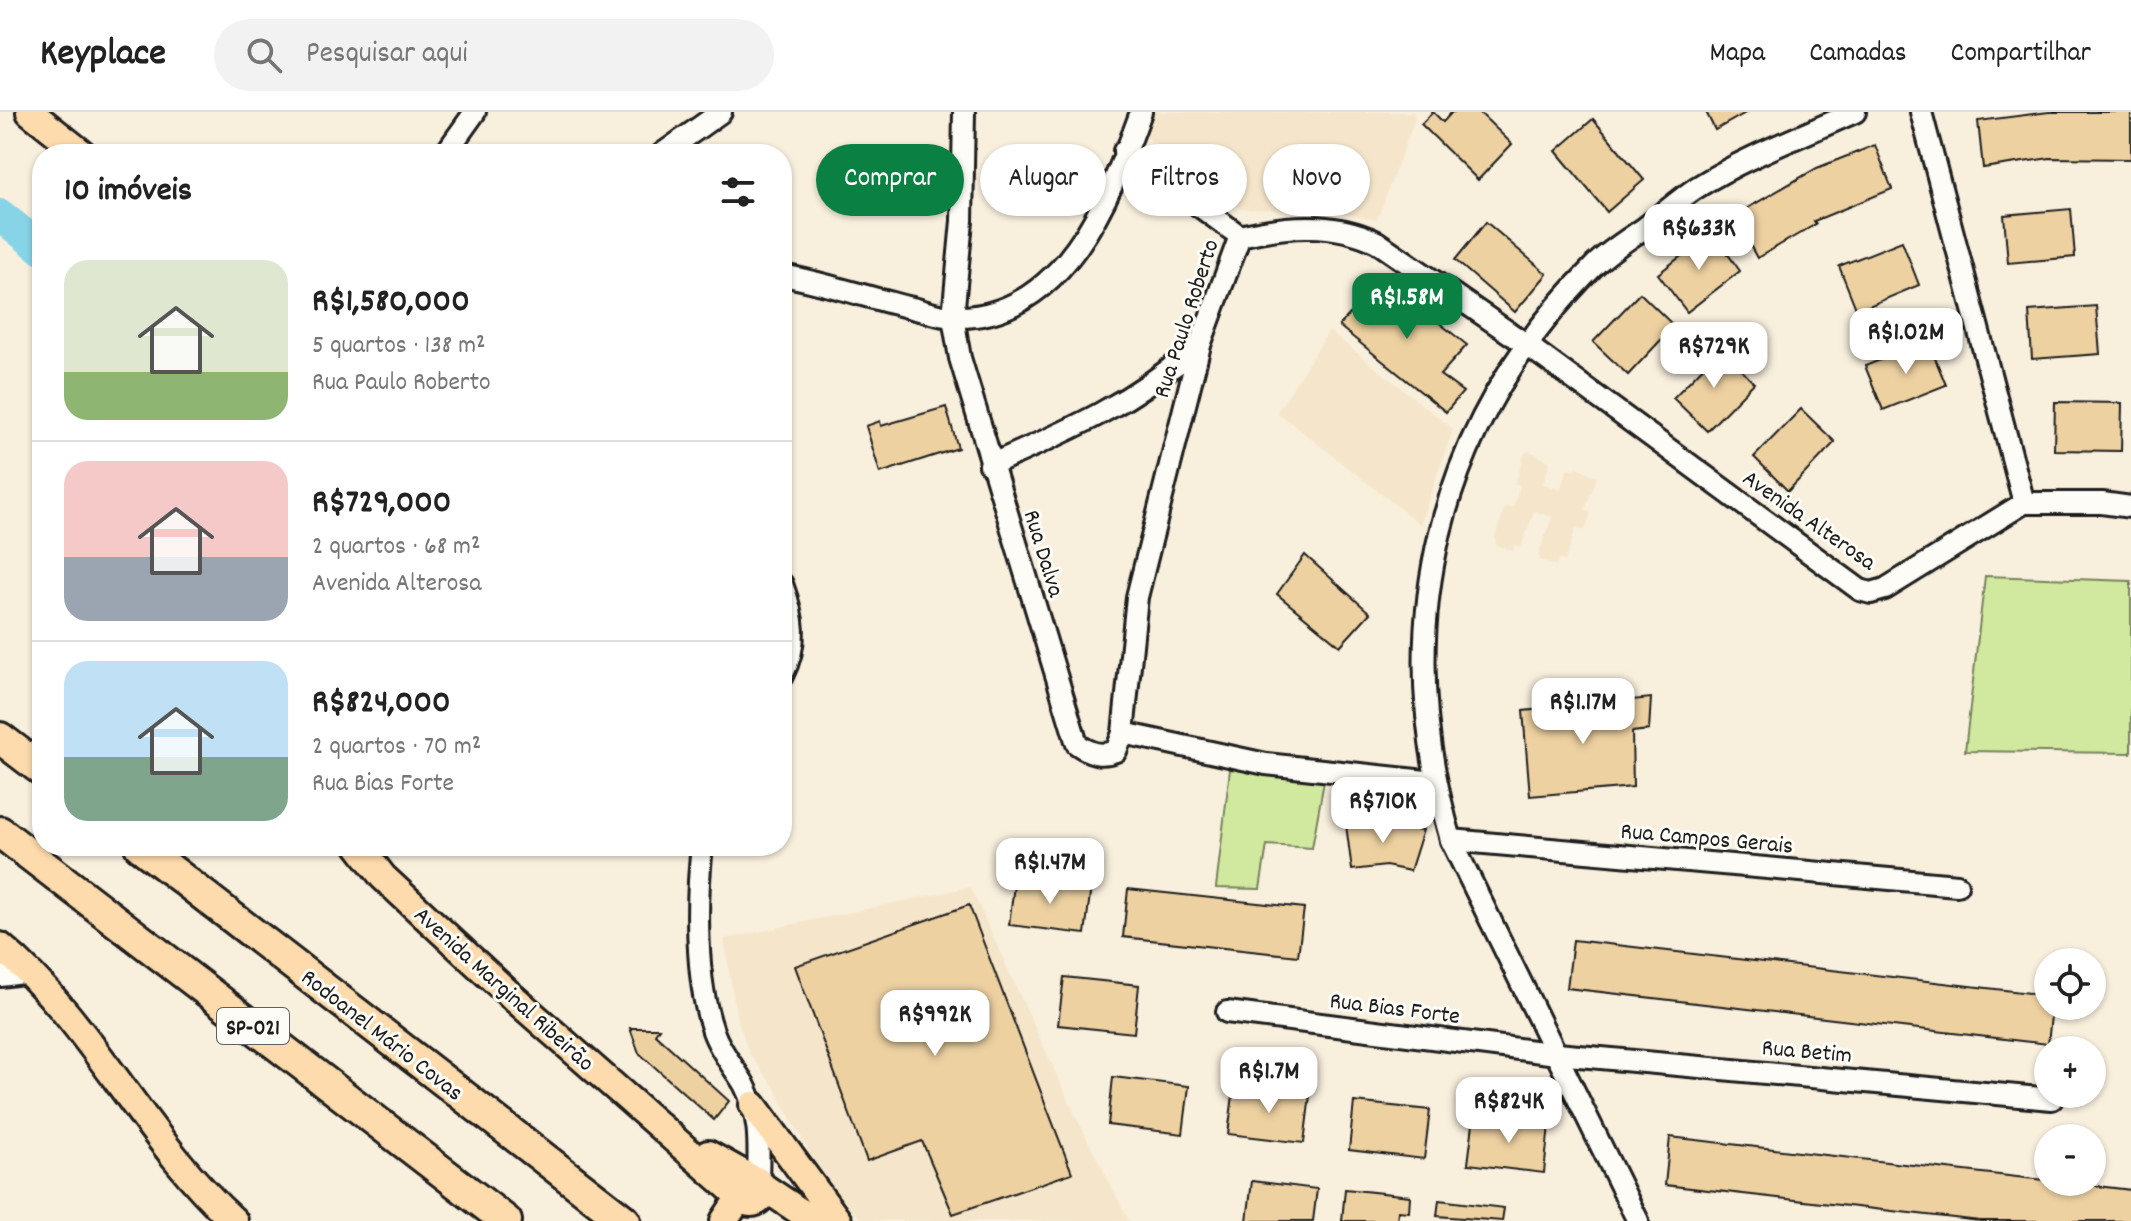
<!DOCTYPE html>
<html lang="pt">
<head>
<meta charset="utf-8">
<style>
  :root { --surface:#fff; --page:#f2f2f2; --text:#222; --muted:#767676; --line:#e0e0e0; --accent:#0b8043 }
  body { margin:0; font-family:Dekko,sans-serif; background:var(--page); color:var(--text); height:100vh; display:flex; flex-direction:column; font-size:30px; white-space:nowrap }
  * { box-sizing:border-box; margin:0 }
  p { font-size:26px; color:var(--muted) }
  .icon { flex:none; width:44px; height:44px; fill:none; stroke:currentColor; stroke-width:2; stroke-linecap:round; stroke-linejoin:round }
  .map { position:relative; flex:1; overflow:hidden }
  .sheet { position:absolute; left:32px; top:32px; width:760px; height:712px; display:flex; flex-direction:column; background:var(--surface); border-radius:32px; box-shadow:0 2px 6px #0004 }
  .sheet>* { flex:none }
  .top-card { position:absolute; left:816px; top:32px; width:760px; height:72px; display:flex; gap:16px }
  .controls { position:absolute; left:2034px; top:836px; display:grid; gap:16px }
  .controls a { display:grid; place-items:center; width:72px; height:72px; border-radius:50%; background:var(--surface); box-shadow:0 2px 6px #0004; font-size:40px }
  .price { position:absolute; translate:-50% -68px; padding:0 18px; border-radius:16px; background:#fff; color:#222; font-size:26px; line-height:52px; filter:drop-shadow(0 2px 4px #0008) }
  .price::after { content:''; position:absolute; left:50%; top:48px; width:24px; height:18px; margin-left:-12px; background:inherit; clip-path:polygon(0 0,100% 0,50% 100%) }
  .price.on { background:var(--accent); color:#fff }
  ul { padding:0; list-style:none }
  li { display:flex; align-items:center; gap:24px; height:200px; padding:0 32px }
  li+li { border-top:2px solid var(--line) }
  li span { display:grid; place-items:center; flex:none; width:224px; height:160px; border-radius:24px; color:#555 }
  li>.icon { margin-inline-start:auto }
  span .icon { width:96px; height:96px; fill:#fffc; stroke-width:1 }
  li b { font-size:34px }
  h2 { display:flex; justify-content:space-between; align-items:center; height:96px; padding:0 32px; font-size:34px }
  .tag { padding:0 28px; border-radius:36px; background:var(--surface); box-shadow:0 2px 6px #0004; font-size:28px; line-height:72px }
  .tag.on { background:var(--accent); color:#fff }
  header { display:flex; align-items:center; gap:48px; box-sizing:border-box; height:112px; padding:0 40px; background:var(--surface); border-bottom:2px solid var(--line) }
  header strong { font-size:38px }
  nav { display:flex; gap:44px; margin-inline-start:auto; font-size:28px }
  .search { width:560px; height:72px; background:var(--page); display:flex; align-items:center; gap:20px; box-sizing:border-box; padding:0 28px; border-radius:44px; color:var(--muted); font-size:30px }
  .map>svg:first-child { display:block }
  .built { fill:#f5e6cb }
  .green { fill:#d1e99e; stroke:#76825d; stroke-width:2 }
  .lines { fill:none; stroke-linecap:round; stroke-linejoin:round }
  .river { stroke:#87d4e7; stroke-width:32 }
  .building { fill:#eed1a1; stroke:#1c1c1c; stroke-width:2 }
  .minor-casing { stroke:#1c1c1c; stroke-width:26 }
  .major-casing { stroke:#1c1c1c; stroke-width:32 }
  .highway-casing { stroke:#1c1c1c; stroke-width:36 }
  .minor { stroke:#fdfcf7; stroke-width:20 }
  .major { stroke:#fedbac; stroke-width:26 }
  .highway { stroke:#fedbac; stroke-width:30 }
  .labels { text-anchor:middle; stroke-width:6; stroke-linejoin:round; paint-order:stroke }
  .shield { fill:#fdfcf7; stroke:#605f5e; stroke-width:2 }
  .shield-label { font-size:22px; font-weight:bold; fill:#1c1c1c }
  .street-label { font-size:24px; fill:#1c1c1c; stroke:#fdfcf7 }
</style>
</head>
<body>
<header>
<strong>Keyplace</strong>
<div class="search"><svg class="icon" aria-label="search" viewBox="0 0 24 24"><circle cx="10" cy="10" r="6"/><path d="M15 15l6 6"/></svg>Pesquisar aqui</div>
<nav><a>Mapa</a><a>Camadas</a><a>Compartilhar</a></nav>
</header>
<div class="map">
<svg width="2131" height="1109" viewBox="0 0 2131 1109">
  <rect width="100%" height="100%" fill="#f8efdd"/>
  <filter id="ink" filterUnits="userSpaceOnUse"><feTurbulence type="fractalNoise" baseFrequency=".0125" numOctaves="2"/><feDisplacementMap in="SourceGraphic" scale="16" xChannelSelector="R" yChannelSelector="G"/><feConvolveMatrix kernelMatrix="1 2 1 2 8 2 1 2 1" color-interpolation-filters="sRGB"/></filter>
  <g filter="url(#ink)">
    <!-- built -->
    <g class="built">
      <polygon points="1151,0 1413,0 1415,7 1377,108 1324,98 1241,97 1142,22"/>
      <polygon points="1329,219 1453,317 1420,412 1277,300"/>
      <polygon points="1530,339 1550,350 1543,372 1560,378 1568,356 1576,358 1577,355 1597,365 1585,398 1591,401 1585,418 1576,416 1565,449 1559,447 1556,454 1540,448 1538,443 1552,405 1534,399 1521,435 1515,433 1513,439 1496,433 1495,425 1505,395 1513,395 1520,373 1515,371 1525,341"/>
      <polygon points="970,775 1078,1009 1129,1109 863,1109 827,1073 774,975 750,943 736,903 724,827"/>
    </g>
    <!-- green -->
    <g class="green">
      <polygon points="1985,464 2131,469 2131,641 1965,639"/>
      <polygon points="1230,657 1324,669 1312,736 1267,733 1260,777 1216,776"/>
    </g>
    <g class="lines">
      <!-- river -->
      <polyline class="river" points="0,103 42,137"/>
    </g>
    <!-- building -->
    <g class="building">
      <polygon points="1433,0 1443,10 1452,0 1479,0 1512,32 1478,68 1421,12"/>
      <polygon points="1706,0 1747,0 1715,18"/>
      <polygon points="2049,0 2131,0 2131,47 2050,46 1983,56 1978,9"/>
      <polygon points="1593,7 1644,68 1607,100 1556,39"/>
      <polygon points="1875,33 1892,77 1814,109 1816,112 1757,146 1734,104 1817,56"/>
      <polygon points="2071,97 2075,145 2008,151 2004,103"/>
      <polygon points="1486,110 1547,162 1515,200 1455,148"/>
      <polygon points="1712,120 1740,159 1687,200 1658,162"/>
      <polygon points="1902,129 1919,173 1857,199 1839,154"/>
      <polygon points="1383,166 1467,233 1440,263 1463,280 1446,300 1339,214"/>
      <polygon points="1640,181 1674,214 1628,263 1593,230"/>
      <polygon points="2096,194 2100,242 2032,247 2029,199"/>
      <polygon points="1928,229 1946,273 1883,298 1865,254"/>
      <polygon points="1721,237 1754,271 1707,319 1673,286"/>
      <polygon points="2055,290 2122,291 2121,339 2054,338"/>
      <polygon points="946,295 958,336 880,361 866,314 880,309 881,314"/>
      <polygon points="1801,297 1835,330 1788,379 1754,345"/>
      <polygon points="1305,443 1370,501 1340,534 1277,482"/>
      <polygon points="1651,586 1649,618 1632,620 1633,675 1530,684 1523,599"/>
      <polygon points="1398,707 1410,717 1423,718 1410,759 1386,754 1352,758 1346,713"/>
      <polygon points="1015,765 1091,774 1085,822 1009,813"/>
      <polygon points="1128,777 1304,796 1298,844 1123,825"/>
      <polygon points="969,793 1072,1061 953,1102 922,1029 867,1049 795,854"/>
      <polygon points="1573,828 2048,883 2048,894 2052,894 2048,932 1567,876"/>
      <polygon points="1064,865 1139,873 1134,921 1058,913"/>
      <polygon points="630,916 659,916 655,922 729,989 714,1008 639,941"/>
      <polygon points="1113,965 1189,974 1183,1022 1108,1013"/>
      <polygon points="1234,975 1310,983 1304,1031 1228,1022"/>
      <polygon points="1354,990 1430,998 1424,1047 1349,1038"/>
      <polygon points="1474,1004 1549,1013 1544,1061 1468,1052"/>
      <polygon points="1670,1025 2131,1078 2131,1109 1980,1109 1665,1073"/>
      <polygon points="1252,1069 1317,1077 1313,1109 1247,1109"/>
      <polygon points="1345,1077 1410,1084 1409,1100 1398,1099 1397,1109 1342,1109"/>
      <polygon points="1439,1088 1504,1096 1502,1109 1437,1104"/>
    </g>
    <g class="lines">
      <defs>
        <g id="minor">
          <path d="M 964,0 L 962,109 L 953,205 L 960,246 L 1077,632 C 1090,641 1101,645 1116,639 L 1123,621 L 1137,485 L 1200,233 L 1240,124"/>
          <polyline points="1921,0 2024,391"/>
          <polyline points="1124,39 1240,124"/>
          <polyline points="445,42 475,0"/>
          <polyline points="662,42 721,0"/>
          <path d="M 1240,124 C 1286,113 1334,109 1377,130 L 1527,233 L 1860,478 L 1871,481 L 1885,477 L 2024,391 L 2102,391 L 2131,395"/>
          <path d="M 782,163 C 826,171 869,186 912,196 C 925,199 940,205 954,205 C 1063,208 1110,86 1141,0"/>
          <path d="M 990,353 C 1071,318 1132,291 1200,233"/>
          <path d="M 782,472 C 794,505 799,531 782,564"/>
          <polyline points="1123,621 1266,652 1435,670"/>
          <polyline points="1451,728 1957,773"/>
          <path d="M 702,734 C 696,787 695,868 713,919 C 720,939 733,954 744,972 C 761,1004 759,1034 758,1069"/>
          <polyline points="0,864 31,860"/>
          <polyline points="1227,900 1557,942 2052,987"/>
          <path d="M 1638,1109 L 1451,728 C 1389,514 1436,312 1595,153 C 1609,139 1627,128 1643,117 C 1661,104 1678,88 1696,76 C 1745,45 1802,24 1855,0"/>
        </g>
        <g id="major">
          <polyline points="30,0 83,42"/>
          <polyline points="359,734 383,765 508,881 740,1085 724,1109"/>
          <path d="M 0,834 C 94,912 144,1028 234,1109"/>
          <polyline points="753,993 838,1109"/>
          <polyline points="708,1042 751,1066"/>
          <circle cx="751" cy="1079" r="12"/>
          <polyline points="762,1074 814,1109"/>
        </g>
        <g id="highway">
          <polyline points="0,626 42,658"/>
          <polyline points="0,720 506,1109"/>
          <polyline points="140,734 625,1109"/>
        </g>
      </defs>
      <!-- minor casing -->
      <use href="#minor" class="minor-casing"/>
      <!-- major casing -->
      <use href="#major" class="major-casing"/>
      <!-- highway casing -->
      <use href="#highway" class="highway-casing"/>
      <!-- minor -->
      <use href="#minor" class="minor"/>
      <!-- major -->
      <use href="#major" class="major"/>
      <!-- highway -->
      <use href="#highway" class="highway"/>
    </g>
  </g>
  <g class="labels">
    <!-- shield labels -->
    <rect class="shield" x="217" y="896" width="72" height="36" rx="6"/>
    <g class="shield-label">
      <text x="253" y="922">SP-021</text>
    </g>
    <!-- street labels -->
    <g class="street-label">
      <text transform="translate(1185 206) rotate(-72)" y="8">Rua Paulo Roberto</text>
      <text transform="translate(1810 407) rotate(35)" y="8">Avenida Alterosa</text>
      <text transform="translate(1045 441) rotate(73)" y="8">Rua Dalva</text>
      <text transform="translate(1707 725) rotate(5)" y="8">Rua Campos Gerais</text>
      <text transform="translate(505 876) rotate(42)" y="8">Avenida Marginal Ribeirão</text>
      <text transform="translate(1395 895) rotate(7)" y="8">Rua Bias Forte</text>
      <text transform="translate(383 922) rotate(38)" y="8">Rodoanel Mário Covas</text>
      <text transform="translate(1807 938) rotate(5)" y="8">Rua Betim</text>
    </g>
  </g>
</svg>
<div class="controls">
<a><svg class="icon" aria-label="locate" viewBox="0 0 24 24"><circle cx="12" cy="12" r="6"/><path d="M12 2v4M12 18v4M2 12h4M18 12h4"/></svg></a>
<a>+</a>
<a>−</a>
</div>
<b class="price" style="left:1699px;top:160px">R$633K</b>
<b class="price on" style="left:1407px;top:229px">R$1.58M</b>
<b class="price" style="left:1906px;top:264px">R$1.02M</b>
<b class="price" style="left:1714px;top:278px">R$729K</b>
<b class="price" style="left:1583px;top:634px">R$1.17M</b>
<b class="price" style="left:1383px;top:733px">R$710K</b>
<b class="price" style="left:1050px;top:794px">R$1.47M</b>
<b class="price" style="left:935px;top:946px">R$992K</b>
<b class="price" style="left:1269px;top:1003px">R$1.7M</b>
<b class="price" style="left:1509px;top:1033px">R$824K</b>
<div class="top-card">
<a class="tag on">Comprar</a>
<a class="tag">Alugar</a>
<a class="tag">Filtros</a>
<a class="tag">Novo</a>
</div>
<section class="sheet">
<h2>10 imóveis<svg class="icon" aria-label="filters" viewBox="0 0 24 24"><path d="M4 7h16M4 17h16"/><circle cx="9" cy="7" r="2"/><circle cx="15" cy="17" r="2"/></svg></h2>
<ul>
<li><span style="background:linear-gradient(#dfe7d0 70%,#8fb573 0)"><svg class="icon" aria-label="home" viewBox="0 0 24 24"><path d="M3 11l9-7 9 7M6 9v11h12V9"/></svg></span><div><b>R$1,580,000</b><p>5 quartos · 138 m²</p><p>Rua Paulo Roberto</p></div></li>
<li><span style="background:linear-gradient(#f6c9c9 60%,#9aa5b1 0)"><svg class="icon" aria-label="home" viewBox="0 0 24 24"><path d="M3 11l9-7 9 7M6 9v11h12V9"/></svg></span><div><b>R$729,000</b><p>2 quartos · 68 m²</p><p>Avenida Alterosa</p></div></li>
<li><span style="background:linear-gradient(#bfe0f5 60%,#7fa58c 0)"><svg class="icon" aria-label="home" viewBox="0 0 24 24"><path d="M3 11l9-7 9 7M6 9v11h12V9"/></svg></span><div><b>R$824,000</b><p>2 quartos · 70 m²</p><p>Rua Bias Forte</p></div></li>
</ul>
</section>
</div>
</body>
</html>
